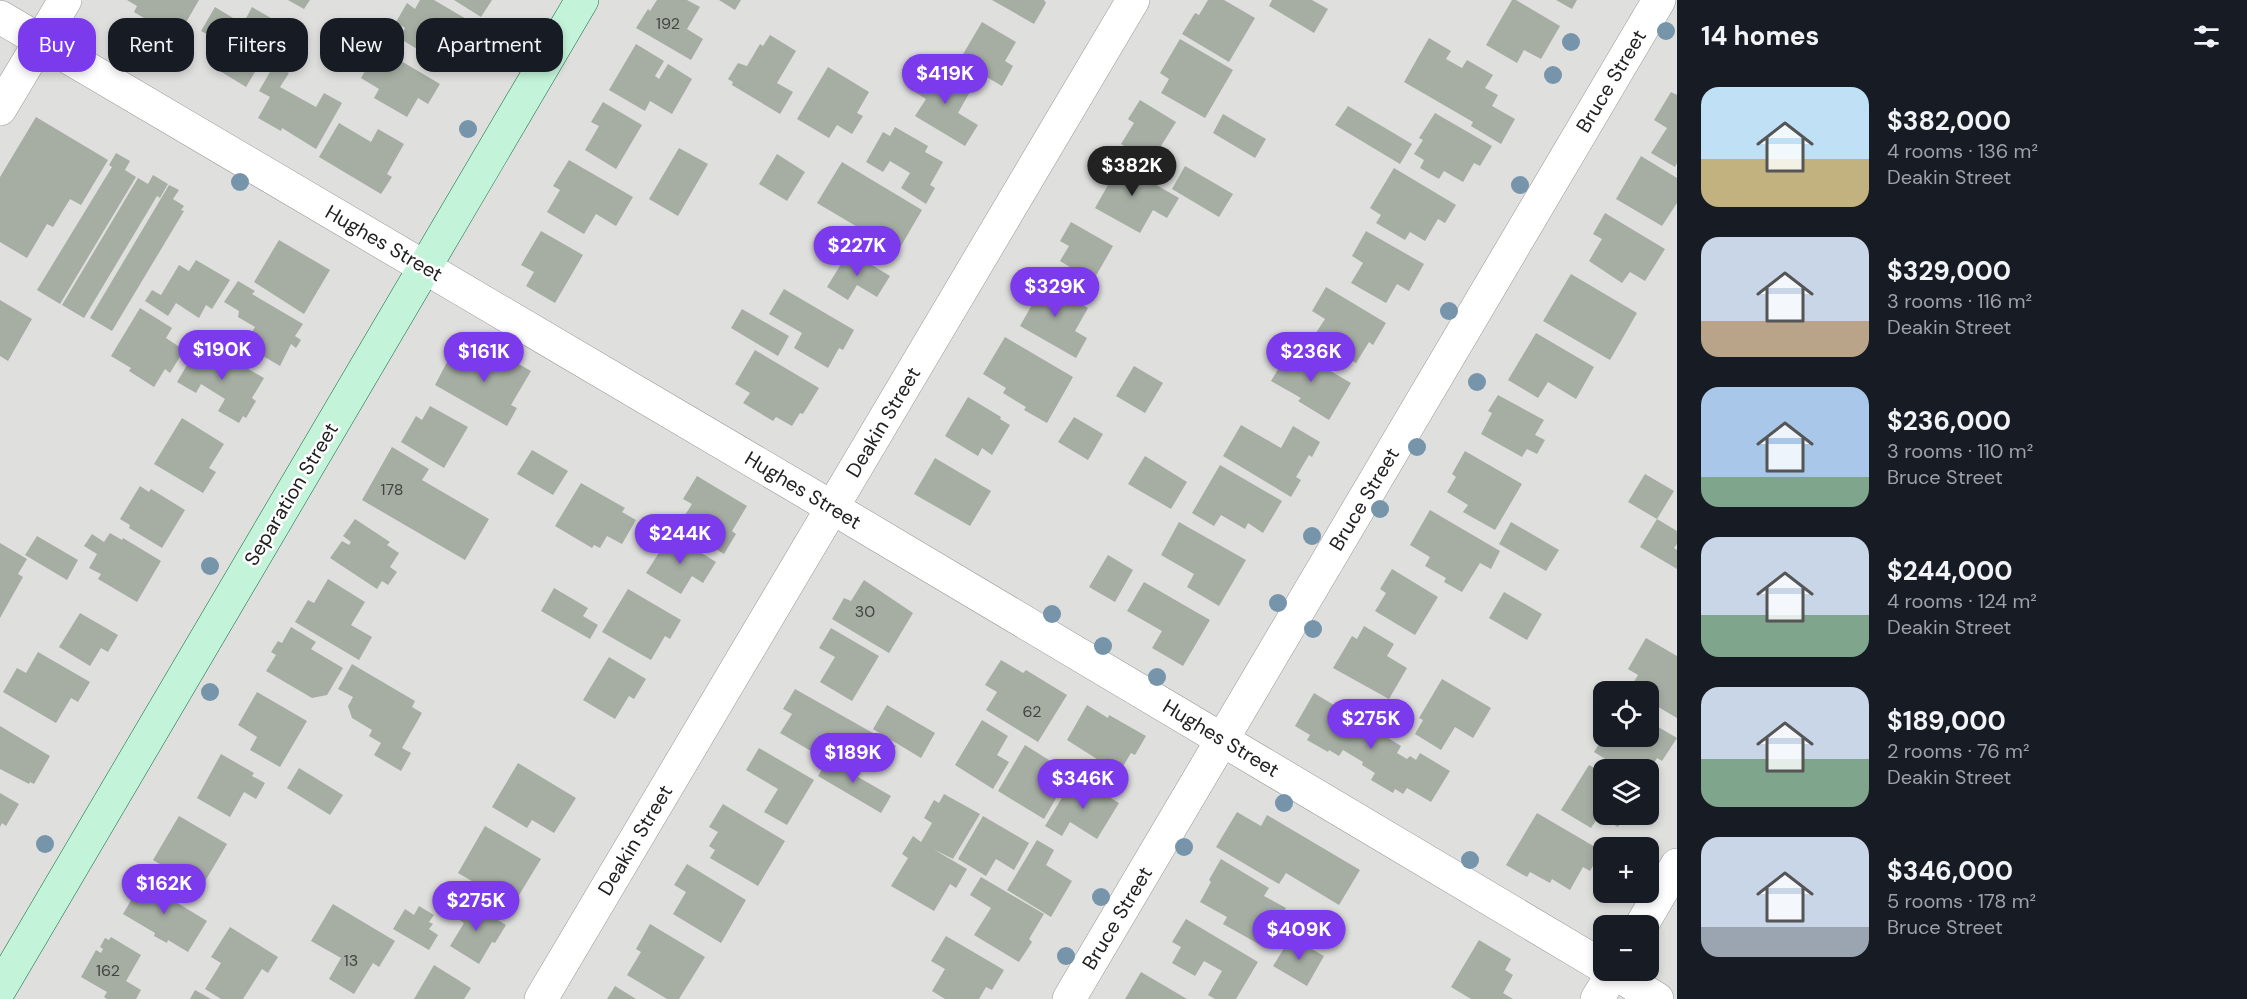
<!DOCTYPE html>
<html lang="en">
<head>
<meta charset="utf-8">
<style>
  :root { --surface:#171b24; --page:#20242c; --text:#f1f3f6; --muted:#9ea1a6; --accent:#7c3aed }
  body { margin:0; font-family:"DM Sans",sans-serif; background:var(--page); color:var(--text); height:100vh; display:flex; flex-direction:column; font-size:22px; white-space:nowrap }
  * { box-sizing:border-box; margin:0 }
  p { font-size:20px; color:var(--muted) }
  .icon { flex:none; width:33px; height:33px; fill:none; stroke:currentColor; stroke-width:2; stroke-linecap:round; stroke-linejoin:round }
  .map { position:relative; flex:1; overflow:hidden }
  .side { display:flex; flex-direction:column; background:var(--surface); width:570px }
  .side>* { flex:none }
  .top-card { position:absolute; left:18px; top:18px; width:570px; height:54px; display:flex; gap:12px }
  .tools { position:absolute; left:1593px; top:681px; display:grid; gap:12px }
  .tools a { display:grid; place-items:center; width:66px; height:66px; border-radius:12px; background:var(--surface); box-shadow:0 3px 9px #0003; font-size:30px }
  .price { position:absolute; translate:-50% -51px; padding:0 14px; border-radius:21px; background:var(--accent); color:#fff; font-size:20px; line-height:39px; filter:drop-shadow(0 2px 3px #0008) }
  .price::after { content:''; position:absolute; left:50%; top:36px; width:18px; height:14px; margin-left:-9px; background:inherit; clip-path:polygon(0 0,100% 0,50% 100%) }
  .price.active { background:#222; color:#fff }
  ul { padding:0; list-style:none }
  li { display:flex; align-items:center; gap:18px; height:150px; padding:0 24px }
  li span { display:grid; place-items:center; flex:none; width:168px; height:120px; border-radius:18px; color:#555 }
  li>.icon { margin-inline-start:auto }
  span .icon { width:72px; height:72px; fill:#fffc; stroke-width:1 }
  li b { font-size:26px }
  h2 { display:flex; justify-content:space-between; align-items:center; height:72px; padding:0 24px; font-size:26px }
  .chip { padding:0 21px; border-radius:18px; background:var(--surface); box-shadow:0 3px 9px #0003; font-size:21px; line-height:54px }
  .chip.active { background:var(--accent); color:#fff }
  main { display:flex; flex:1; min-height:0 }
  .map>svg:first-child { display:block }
  .residential { fill:#dfdfde; fill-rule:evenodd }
  .building { fill:#a6aea4 }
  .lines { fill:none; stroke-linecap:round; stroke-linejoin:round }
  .minor-casing { stroke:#989898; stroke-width:34 }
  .secondary-casing { stroke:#116f41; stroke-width:34 }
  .minor { stroke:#fff; stroke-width:33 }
  .secondary { stroke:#c3f4d9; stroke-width:33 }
  .tree { fill:#7694aa }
  .labels { text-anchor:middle; stroke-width:5; stroke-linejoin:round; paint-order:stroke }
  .number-label { font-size:16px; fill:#424442 }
  .street-label { font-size:20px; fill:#212121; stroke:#fff }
</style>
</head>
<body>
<main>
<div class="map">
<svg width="1677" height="999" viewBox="0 0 1677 999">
  <rect width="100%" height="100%" fill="#e9f0e9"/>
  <!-- residential -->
  <path class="residential" d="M 0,0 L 1677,0 L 1677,999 L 0,999 ZM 1604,692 L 1648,692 L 1648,736 L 1604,736 ZM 1604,770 L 1648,770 L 1648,814 L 1604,814 ZM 1604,848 L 1648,848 L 1648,892 L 1604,892 ZM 1604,926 L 1648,926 L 1648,970 L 1604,970 Z"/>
  <!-- building -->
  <g class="building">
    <polygon points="127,0 199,0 174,43 154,31 157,26 134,12 137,6"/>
    <polygon points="288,0 310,0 304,9"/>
    <polygon points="420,0 434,0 468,20 453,44 460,48 448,68 399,38 405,28 396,22 407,3 415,9"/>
    <polygon points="454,0 492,0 481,17"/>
    <polygon points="657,0 687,0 700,7 687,29 703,39 691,60 636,28 648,9 650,11"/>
    <polygon points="719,0 741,0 735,10"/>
    <polygon points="992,0 1044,0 1046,3 1034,24"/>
    <polygon points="1208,0 1224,0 1255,18 1229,62 1182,34 1195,13 1199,15"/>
    <polygon points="1272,0 1312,0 1328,9 1314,33 1269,6"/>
    <polygon points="1512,0 1516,0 1560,26 1541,59 1524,50 1517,63 1486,45"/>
    <polygon points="1556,0 1577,0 1572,9"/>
    <polygon points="215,7 243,24 252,7 283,25 246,87 220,71 226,62 207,51 214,38 201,31"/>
    <polygon points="982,22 1016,42 1005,61 1013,66 1002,86 959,61"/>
    <polygon points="770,35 796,51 777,83 793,92 780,114 732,85 733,82 728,79 738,63 747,66 760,44 763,46"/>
    <polygon points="1429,38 1451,51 1446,59 1462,68 1467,60 1493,75 1485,88 1498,95 1492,106 1515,119 1501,144 1471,126 1473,122 1404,82"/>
    <polygon points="1180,39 1233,70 1205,118 1161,93 1169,79 1160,73"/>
    <polygon points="636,44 664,61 655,76 659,79 668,64 692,79 672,114 650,101 645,111 609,90"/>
    <polygon points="379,48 440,84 428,104 418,98 407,117 374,98 379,89 361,78"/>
    <polygon points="932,64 972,88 958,113 978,125 965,146 915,116 926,99 915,92"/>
    <polygon points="274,65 289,73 280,87 316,107 324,93 342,103 316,149 282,128 281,131 258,118 270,97 259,91"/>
    <polygon points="828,67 869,92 857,113 863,116 852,134 837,125 829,138 797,119"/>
    <polygon points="1671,92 1677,95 1677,163 1675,167 1651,153 1667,128 1654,120"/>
    <polygon points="1140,100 1176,122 1151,162 1121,144 1134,123 1128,119"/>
    <polygon points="603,102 642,125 616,169 585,150 599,126 591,122"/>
    <polygon points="1348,106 1412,144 1400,164 1335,125"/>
    <polygon points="1435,113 1492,146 1480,166 1474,163 1463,182 1444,171 1439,179 1420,168 1424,160 1414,154 1423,140 1419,138"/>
    <polygon points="1223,114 1266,139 1255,158 1213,133"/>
    <polygon points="36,117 108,160 81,205 70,199 53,227 47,224 27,258 0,242 0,177"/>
    <polygon points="339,123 371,142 378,129 404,144 387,174 392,177 381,194 319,157"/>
    <polygon points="895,127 928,146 925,152 943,162 930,185 935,188 926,204 901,188 910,173 890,161 883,172 866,162 883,132 890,136"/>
    <polygon points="679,148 708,164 678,216 649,199"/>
    <polygon points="116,153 130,161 125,170 136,177 60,304 37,290 112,167 109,165"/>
    <polygon points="777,154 805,172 787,201 759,184"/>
    <polygon points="1641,156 1677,178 1677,203 1662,226 1616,199"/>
    <polygon points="1109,158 1179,198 1167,218 1153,210 1140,233 1095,208 1108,185 1097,179"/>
    <polygon points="569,160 633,197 616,226 596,214 584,234 547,212 560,190 553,186"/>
    <polygon points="842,162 922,210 898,251 817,203"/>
    <polygon points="1185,166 1233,194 1219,217 1172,189"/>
    <polygon points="1394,168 1456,205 1445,223 1438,219 1425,241 1410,232 1405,240 1376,223 1381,215 1370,208"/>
    <polygon points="153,175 168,184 160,198 157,196 84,318 62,305 138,178 148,184"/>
    <polygon points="169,185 179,190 173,199 184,206 181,210 184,211 112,331 90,318"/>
    <polygon points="1605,213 1665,249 1645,281 1630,272 1622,283 1589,261 1602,239 1593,234"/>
    <polygon points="1071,222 1113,246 1093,281 1060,261 1069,246 1060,241"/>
    <polygon points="541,231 583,255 555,303 526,286 534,272 521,265"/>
    <polygon points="1366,231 1424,264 1409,291 1397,284 1386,303 1351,283 1363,263 1352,256"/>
    <polygon points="279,240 330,270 304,314 254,282"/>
    <polygon points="849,251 890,276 877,297 857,285 848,300 827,287"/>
    <polygon points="196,260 230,280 212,309 206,305 199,318 176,303 168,316 145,301 152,290 161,295 179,265 189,271"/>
    <polygon points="1571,274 1637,313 1610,360 1543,321"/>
    <polygon points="1038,279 1088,308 1075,331 1087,338 1076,358 1020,326 1033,303 1026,299"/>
    <polygon points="238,281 255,291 252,294 303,324 295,336 301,340 296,348 291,344 280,366 244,345 255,327 238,317 239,311 224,302"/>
    <polygon points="1326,287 1386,323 1373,345 1369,342 1356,363 1332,349 1330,354 1310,342 1325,319 1312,311"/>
    <polygon points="784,289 854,330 843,350 839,348 828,368 794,348 802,333 769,314"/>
    <polygon points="0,300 32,319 8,361 0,356"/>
    <polygon points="140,308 172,328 166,338 184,350 170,373 165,369 154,387 129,371 131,368 111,356"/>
    <polygon points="742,309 789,336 778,356 731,328"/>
    <polygon points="1536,333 1594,367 1576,399 1548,382 1538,398 1508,380"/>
    <polygon points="1005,337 1073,377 1047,423 1024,410 1026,407 1003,393 1006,388 983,374"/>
    <polygon points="194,342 236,367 238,363 264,378 252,398 256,401 246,418 243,416 239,423 218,411 225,399 201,384 196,393 177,382 190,360 185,357"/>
    <polygon points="456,345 480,359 481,356 494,363 499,353 531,371 511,405 517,408 507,426 435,385"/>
    <polygon points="1291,348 1351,383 1329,420 1298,401 1301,398 1271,381"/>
    <polygon points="755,350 819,388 803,414 800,413 792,426 776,417 773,421 743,403 750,393 735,384"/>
    <polygon points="1134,366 1163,383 1145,413 1116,396"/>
    <polygon points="1498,395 1544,420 1535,435 1545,440 1537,454 1527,449 1522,457 1481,434 1492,413 1488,411"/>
    <polygon points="968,397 1001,417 1000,419 1010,425 992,455 982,448 978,456 945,436"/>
    <polygon points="430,406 468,427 444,468 401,442 416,416 422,420"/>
    <polygon points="1074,417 1103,434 1088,460 1058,442"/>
    <polygon points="182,418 224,444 209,468 216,472 203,493 154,464"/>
    <polygon points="1241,425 1281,448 1293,426 1320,442 1312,457 1309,455 1296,477 1301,480 1291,497 1223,456"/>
    <polygon points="392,447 429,469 422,480 489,519 465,560 362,500"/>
    <polygon points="532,450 568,471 553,495 517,474"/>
    <polygon points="1465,451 1522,484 1495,530 1463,512 1468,505 1447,492 1456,477 1452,474"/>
    <polygon points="1145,456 1187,482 1171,509 1128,484"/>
    <polygon points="935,458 991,491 970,526 914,494"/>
    <polygon points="1220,465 1282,501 1263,533 1248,523 1245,529 1221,515 1214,526 1192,513"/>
    <polygon points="1645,474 1674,491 1657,519 1628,502"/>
    <polygon points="697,476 747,506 732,531 736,534 724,554 678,526 692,504 683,499"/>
    <polygon points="581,483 625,508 622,512 636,520 622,544 607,536 600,548 594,545 592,548 555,526"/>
    <polygon points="140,486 149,492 151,489 185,510 162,548 129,528 130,525 120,519"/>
    <polygon points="1430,510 1500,551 1491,569 1480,563 1462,592 1444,582 1446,578 1425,566 1430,557 1410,545"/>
    <polygon points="355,519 390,542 387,545 399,553 390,567 397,572 388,585 382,581 377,589 330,558 342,541 349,545 351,542 343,536"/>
    <polygon points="1657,519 1677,531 1677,544 1674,548 1677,550 1677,569 1640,547"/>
    <polygon points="1179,522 1246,560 1219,606 1187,587 1194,574 1161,555"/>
    <polygon points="1511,522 1559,550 1546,571 1499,544"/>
    <polygon points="110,533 122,540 123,538 161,561 137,602 98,579 101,574 89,568 97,554 84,546 92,534 104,542"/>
    <polygon points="671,534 716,562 703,583 692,576 681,594 646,573"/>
    <polygon points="37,536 78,560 67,580 25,555"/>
    <polygon points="0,543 27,559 18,574 23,577 0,618"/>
    <polygon points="1108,555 1133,570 1115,602 1089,587"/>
    <polygon points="1392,569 1438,597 1415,635 1375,611 1386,593 1380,589"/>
    <polygon points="328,579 365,602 351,625 372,637 359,660 295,622 308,600 314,603"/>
    <polygon points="864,580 913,613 889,653 832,619 844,598 851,601"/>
    <polygon points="1144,582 1210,620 1183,666 1152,648 1162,631 1127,611"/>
    <polygon points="554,588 588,608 583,616 598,625 590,639 541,611"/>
    <polygon points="628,589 681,620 670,639 665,636 651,660 602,632"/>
    <polygon points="1504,592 1542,614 1527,640 1489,618"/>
    <polygon points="80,613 118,635 108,652 101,648 90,666 59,647"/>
    <polygon points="1364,626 1394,644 1387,656 1407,668 1389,699 1333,668 1352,636 1357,639"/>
    <polygon points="291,627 316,642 311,649 343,668 327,695 312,698 266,671 276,655 271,652 278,641 282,643"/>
    <polygon points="831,628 879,656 852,701 820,682 835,657 819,648"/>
    <polygon points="1646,638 1677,656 1677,718 1648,701 1648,692 1629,690 1638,675 1628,669"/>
    <polygon points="38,652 90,682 78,702 71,698 56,723 3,692 17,668 26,673"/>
    <polygon points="609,657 646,679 634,699 629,696 615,719 583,700"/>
    <polygon points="1001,660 1023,673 1026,670 1067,695 1038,742 986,710 997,692 985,685"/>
    <polygon points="352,664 415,701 412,707 422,713 402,748 411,753 401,771 374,755 381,743 369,736 372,730 352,718 348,706 353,697 338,689"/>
    <polygon points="1442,679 1491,708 1473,738 1455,727 1441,750 1415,734 1423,720 1419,718"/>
    <polygon points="795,689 896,746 886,762 872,753 862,770 823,747 818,755 780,733 792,714 783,709"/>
    <polygon points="257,692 307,721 280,767 250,750 257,737 238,725"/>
    <polygon points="1314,693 1337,707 1334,714 1343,720 1345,717 1351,722 1357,713 1383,729 1380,733 1401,746 1397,753 1407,759 1410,756 1416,760 1420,753 1450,771 1431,802 1407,788 1403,794 1395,789 1393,793 1371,780 1375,773 1362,765 1363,762 1343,750 1339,756 1329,750 1328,752 1307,740 1310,735 1295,726"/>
    <polygon points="887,705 935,733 921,758 873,729"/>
    <polygon points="1087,705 1108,718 1109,715 1146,736 1135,755 1131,753 1119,773 1067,740"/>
    <polygon points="982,720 1008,736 997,755 1009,762 993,789 955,765"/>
    <polygon points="1648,721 1677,738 1662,761 1657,758 1650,770 1623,770 1594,752 1604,736 1648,736"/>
    <polygon points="0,726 50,756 34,784 30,782 29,784 0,769"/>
    <polygon points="1025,745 1052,762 1040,782 1059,793 1044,819 998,791"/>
    <polygon points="759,748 814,780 787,825 764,812 778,789 746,770"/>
    <polygon points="221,754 254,773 252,776 265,783 256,799 244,792 230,817 197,798"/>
    <polygon points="831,755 861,773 858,777 891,796 881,813 818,776"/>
    <polygon points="518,763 576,798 554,833 532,820 527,828 492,807"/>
    <polygon points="1589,765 1604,773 1604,814 1625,814 1618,827 1599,816 1591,828 1561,810"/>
    <polygon points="299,768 343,795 330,815 287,788"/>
    <polygon points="1075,776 1119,803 1097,839 1070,822 1062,836 1045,826"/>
    <polygon points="0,793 19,804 6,826 2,823 0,827"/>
    <polygon points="944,794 980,814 953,859 933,849 967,869 956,888 950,884 934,911 891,886 908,858 902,854 913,836 921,842 932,823 924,818 934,800 939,803"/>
    <polygon points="723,804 785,841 758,886 710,858 715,850 709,846 718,832 709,827"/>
    <polygon points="1237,812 1261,826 1267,815 1360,870 1339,905 1286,873 1279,884 1216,847"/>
    <polygon points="1537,813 1602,851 1590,871 1583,867 1570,890 1552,879 1550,883 1530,872 1527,877 1506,865"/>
    <polygon points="179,816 227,844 201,888 153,860"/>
    <polygon points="983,816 1029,843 1014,870 996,859 986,876 958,859"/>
    <polygon points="485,826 541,859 513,905 458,873"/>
    <polygon points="1037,840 1054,850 1046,865 1072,881 1051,917 1007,890"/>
    <polygon points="1221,859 1269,888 1264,896 1286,908 1264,947 1223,924 1227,917 1200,902 1211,882 1209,880"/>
    <polygon points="687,864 746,900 721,943 673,914 686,892 674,885"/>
    <polygon points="146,875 171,889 166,896 207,921 188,952 168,940 167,943 154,936 155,933 123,914"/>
    <polygon points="981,877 1044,914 1029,939 1032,942 1019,962 974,935 991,908 970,895"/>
    <polygon points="463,902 473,908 474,905 506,925 495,943 492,942 479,964 450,946 464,923 454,916"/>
    <polygon points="333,904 395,941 379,967 373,963 354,994 329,979 341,958 311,941"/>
    <polygon points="419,906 434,915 429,922 433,924 429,929 438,935 429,950 393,929 405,909 414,915"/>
    <polygon points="1186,919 1258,962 1236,999 1215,999 1208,995 1222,971 1204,961 1195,976 1172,963 1181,947 1172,942"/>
    <polygon points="650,924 705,957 679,999 667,999 627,975 641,952 636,949"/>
    <polygon points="230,927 278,957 268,973 262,969 243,999 221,999 205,989 221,963 211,957"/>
    <polygon points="946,936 1004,970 992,990 986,987 979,999 945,999 932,991 945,969 931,961"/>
    <polygon points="111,937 141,955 126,981 141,990 136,999 107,999 104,997 107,992 81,977 96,950 101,953 103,949 100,947 105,938 109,940"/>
    <polygon points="1291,937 1324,956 1307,986 1273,966"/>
    <polygon points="1479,940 1511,959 1505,970 1513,975 1503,993 1513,999 1471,999 1451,987"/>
    <polygon points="434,965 471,988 464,999 414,999"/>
    <polygon points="1141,972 1187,999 1125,999"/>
    <polygon points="615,986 636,999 607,999"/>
    <polygon points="195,990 211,999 190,999"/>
  </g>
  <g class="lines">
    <defs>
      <g id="minor">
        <polyline points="0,17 833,508 1604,967"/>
        <polyline points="0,109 65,0"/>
        <polyline points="1641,926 1677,865"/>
        <polyline points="1610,970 1657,999"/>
        <polyline points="541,999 1133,0"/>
        <polyline points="1069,999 1659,0"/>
        <polyline points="1597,999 1615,970"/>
      </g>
      <polyline id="secondary" points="0,989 582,0"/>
    </defs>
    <!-- minor casing -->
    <use href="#minor" class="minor-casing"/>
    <!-- secondary casing -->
    <use href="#secondary" class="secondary-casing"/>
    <!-- minor -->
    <use href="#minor" class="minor"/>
    <!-- secondary -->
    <use href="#secondary" class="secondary"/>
  </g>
  <!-- trees -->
  <g class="tree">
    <circle cx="1666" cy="31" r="9"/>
    <circle cx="1571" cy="42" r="9"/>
    <circle cx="1553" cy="75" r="9"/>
    <circle cx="468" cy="129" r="9"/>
    <circle cx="240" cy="182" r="9"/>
    <circle cx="1520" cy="185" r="9"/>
    <circle cx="1449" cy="311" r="9"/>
    <circle cx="1477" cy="382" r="9"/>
    <circle cx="1417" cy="447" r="9"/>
    <circle cx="1380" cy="509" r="9"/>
    <circle cx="1312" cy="536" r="9"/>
    <circle cx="210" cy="566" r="9"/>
    <circle cx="1278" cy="603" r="9"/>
    <circle cx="1052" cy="614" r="9"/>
    <circle cx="1313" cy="629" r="9"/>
    <circle cx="1103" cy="646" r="9"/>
    <circle cx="1157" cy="677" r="9"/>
    <circle cx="210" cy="692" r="9"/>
    <circle cx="1284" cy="803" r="9"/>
    <circle cx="45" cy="844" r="9"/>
    <circle cx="1184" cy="847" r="9"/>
    <circle cx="1470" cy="860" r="9"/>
    <circle cx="1101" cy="897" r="9"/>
    <circle cx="1066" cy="956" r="9"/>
  </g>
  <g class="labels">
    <!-- number labels -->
    <g class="number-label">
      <text x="668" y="29">192</text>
      <text x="392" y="495">178</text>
      <text x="865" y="617">30</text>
      <text x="1032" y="717">62</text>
      <text x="351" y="966">13</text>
      <text x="108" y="976">162</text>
    </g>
    <!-- street labels -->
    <g class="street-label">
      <text transform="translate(1611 81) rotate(-59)" y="7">Bruce Street</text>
      <text transform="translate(384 243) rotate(30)" y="7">Hughes Street</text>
      <text transform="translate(883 422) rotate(-59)" y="7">Deakin Street</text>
      <text transform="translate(803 490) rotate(31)" y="7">Hughes Street</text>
      <text transform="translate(291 494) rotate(-59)" y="7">Separation Street</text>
      <text transform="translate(1364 499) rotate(-59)" y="7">Bruce Street</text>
      <text transform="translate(1221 738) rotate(31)" y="7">Hughes Street</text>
      <text transform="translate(635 840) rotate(-59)" y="7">Deakin Street</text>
      <text transform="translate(1117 918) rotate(-59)" y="7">Bruce Street</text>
    </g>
  </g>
</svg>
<div class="tools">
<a><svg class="icon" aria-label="locate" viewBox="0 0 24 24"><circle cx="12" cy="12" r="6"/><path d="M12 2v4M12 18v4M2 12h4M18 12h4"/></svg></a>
<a><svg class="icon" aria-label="layers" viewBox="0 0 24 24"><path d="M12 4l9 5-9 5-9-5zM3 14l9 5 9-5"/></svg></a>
<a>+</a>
<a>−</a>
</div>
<b class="price" style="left:945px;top:105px">$419K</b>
<b class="price active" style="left:1132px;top:197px">$382K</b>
<b class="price" style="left:857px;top:277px">$227K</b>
<b class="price" style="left:1055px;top:318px">$329K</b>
<b class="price" style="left:222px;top:381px">$190K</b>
<b class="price" style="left:484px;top:383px">$161K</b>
<b class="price" style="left:1311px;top:383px">$236K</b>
<b class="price" style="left:680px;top:565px">$244K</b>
<b class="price" style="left:1371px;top:750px">$275K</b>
<b class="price" style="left:853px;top:784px">$189K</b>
<b class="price" style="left:1083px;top:810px">$346K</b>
<b class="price" style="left:164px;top:915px">$162K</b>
<b class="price" style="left:476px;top:932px">$275K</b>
<b class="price" style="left:1299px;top:961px">$409K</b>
<div class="top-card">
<a class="chip active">Buy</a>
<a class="chip">Rent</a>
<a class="chip">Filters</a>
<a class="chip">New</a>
<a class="chip">Apartment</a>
</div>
</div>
<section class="side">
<h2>14 homes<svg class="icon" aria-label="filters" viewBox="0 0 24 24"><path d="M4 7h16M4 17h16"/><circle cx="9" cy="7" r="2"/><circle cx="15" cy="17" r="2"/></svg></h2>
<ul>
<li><span style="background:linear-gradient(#bfe0f5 60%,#c2b280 0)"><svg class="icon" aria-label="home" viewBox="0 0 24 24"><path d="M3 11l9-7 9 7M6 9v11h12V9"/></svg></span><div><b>$382,000</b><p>4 rooms · 136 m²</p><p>Deakin Street</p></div></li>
<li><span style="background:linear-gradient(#c9d6e8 70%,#b9a48a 0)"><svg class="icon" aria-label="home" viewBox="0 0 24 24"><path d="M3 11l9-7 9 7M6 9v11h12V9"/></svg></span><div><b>$329,000</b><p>3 rooms · 116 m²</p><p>Deakin Street</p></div></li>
<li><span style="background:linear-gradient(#a9c7e8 75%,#7fa58c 0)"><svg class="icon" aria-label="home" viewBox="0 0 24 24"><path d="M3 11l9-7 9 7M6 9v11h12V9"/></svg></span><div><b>$236,000</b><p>3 rooms · 110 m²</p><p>Bruce Street</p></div></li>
<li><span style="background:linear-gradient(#c9d6e8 65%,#7fa58c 0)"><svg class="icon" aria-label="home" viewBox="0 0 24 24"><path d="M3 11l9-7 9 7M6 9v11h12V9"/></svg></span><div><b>$244,000</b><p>4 rooms · 124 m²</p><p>Deakin Street</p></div></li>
<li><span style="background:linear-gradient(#c9d6e8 60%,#7fa58c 0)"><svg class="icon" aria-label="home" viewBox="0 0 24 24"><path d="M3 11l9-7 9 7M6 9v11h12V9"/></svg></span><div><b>$189,000</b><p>2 rooms · 76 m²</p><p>Deakin Street</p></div></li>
<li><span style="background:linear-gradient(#c9d6e8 75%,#9aa5b1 0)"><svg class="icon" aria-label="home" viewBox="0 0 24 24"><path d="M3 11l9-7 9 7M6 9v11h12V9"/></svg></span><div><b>$346,000</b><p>5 rooms · 178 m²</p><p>Bruce Street</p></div></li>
</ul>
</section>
</main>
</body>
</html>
